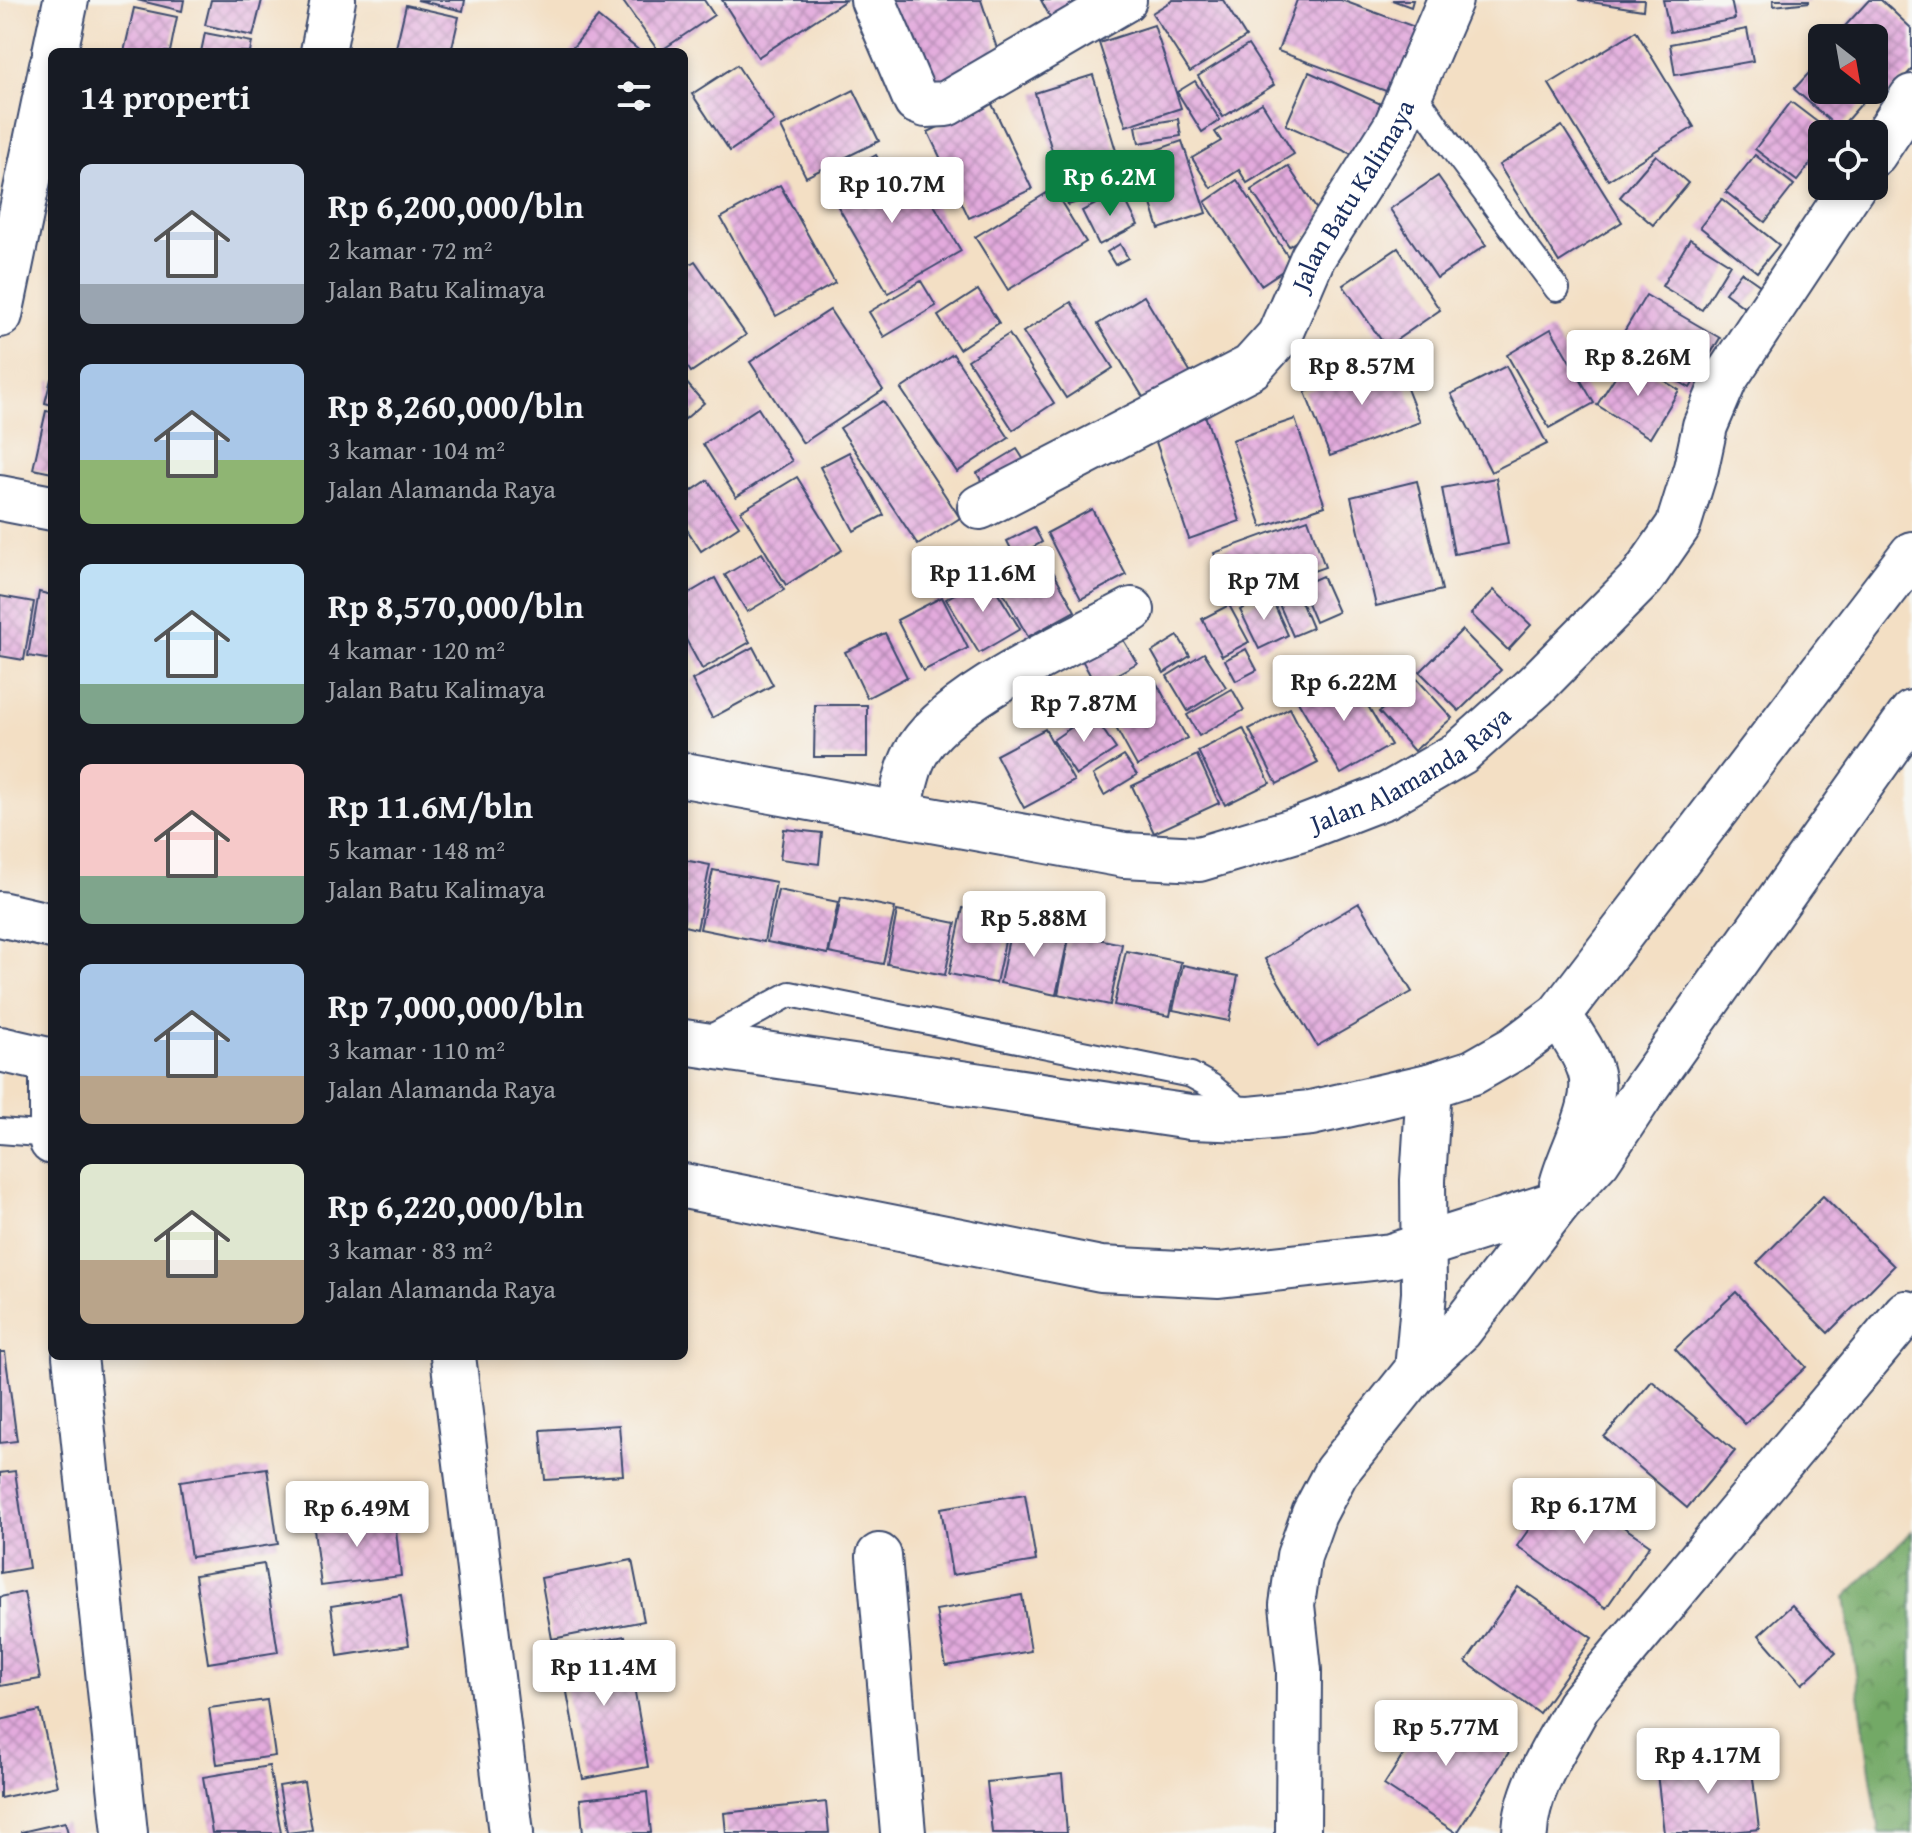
<!DOCTYPE html>
<html lang="id">
<head>
<meta charset="utf-8">
<style>
  :root { --surface:#171b24; --page:#242831; --text:#f1f3f6; --muted:#9ea1a6; --accent:#0b8043 }
  body { margin:0; font-family:"Gentium Book Plus",serif; background:var(--page); color:var(--text); height:100vh; display:flex; flex-direction:column; font-size:30px; white-space:nowrap }
  * { box-sizing:border-box; margin:0 }
  p { font-size:26px; color:var(--muted) }
  .icon { flex:none; width:44px; height:44px; fill:none; stroke:currentColor; stroke-width:2; stroke-linecap:round; stroke-linejoin:round }
  .map { position:relative; flex:1; overflow:hidden }
  .sheet { position:absolute; left:48px; top:48px; width:640px; height:1312px; display:flex; flex-direction:column; background:var(--surface); border-radius:12px; box-shadow:0 4px 12px #0003 }
  .sheet>* { flex:none }
  .needle { width:52px; rotate:149deg }
  .controls { position:absolute; left:1808px; top:24px; display:grid; gap:16px }
  .controls a { display:grid; place-items:center; width:80px; height:80px; border-radius:12px; background:var(--surface); box-shadow:0 4px 12px #0003; font-size:40px }
  .price { position:absolute; translate:-50% -68px; padding:0 18px; border-radius:8px; background:#fff; color:#222; font-size:26px; line-height:52px; filter:drop-shadow(0 2px 4px #0008) }
  .price::after { content:''; position:absolute; left:50%; top:48px; width:24px; height:18px; margin-left:-12px; background:inherit; clip-path:polygon(0 0,100% 0,50% 100%) }
  .price.current { background:var(--accent); color:#fff }
  ul { padding:0; list-style:none }
  li { display:flex; align-items:center; gap:24px; height:200px; padding:0 32px }
  li span { display:grid; place-items:center; flex:none; width:224px; height:160px; border-radius:12px; color:#555 }
  li>.icon { margin-inline-start:auto }
  span .icon { width:96px; height:96px; fill:#fffc; stroke-width:1 }
  li b { font-size:34px }
  h2 { display:flex; justify-content:space-between; align-items:center; height:96px; padding:0 32px; font-size:34px }
  .map>svg:first-child { display:block }
  .forest { fill:url(#forest-crowns); stroke:#476c62; stroke-width:2 }
  .building { fill:url(#building-cross-hatch) }
  .lines { fill:none; stroke-linecap:round; stroke-linejoin:round }
  .lane-casing { stroke:#3b496d; stroke-width:28 }
  .street-casing { stroke:#3b496d; stroke-width:48 }
  .lane { stroke:#fff; stroke-width:24 }
  .street { stroke:#fff; stroke-width:44 }
  .labels { text-anchor:middle; stroke-width:7; stroke-linejoin:round; paint-order:stroke }
  .street-label { font-size:26px; fill:#1b2f5e; stroke:#f6f6f2 }
</style>
</head>
<body>
<div class="map">
<svg width="1912" height="1833" viewBox="0 0 1912 1833">
  <defs>
    <pattern id="forest-crowns" width="20" height="18" patternUnits="userSpaceOnUse" patternTransform="scale(2)"><rect width="20" height="18" fill="#73a966"/><path d="M2 6a3 3 0 1 1 6 0M12 15a3 3 0 1 1 6 0" fill="none" stroke="#5e8a57"/></pattern>
    <pattern id="building-cross-hatch" width="8" height="8" patternUnits="userSpaceOnUse" patternTransform="scale(2)"><rect width="8" height="8" fill="#e3aadd"/><path d="M0 0l8 8M0 8l8-8" fill="none" stroke="#b78bb6"/></pattern>
  </defs>
  <rect width="100%" height="100%" fill="#f6f6f2"/>
  <filter id="ink" filterUnits="userSpaceOnUse"><feTurbulence type="fractalNoise" baseFrequency=".0125" numOctaves="2"/><feDisplacementMap in="SourceGraphic" scale="16" xChannelSelector="R" yChannelSelector="G"/><feConvolveMatrix kernelMatrix="1 2 1 2 8 2 1 2 1" color-interpolation-filters="sRGB"/></filter>
  <filter id="wash" filterUnits="userSpaceOnUse"><feTurbulence type="fractalNoise" baseFrequency=".006" numOctaves="4" result="noise"/><feDisplacementMap in="SourceGraphic" scale="32" xChannelSelector="R" yChannelSelector="G"/><feGaussianBlur stdDeviation="1.8" result="paint"/><feColorMatrix in="noise" values="0 0 0 0 0 0 0 0 0 0 0 0 0 0 0 0 0 1.4 0 .05"/><feComposite in="paint" operator="in"/></filter>
  <g filter="url(#wash)">
    <rect width="100%" height="100%" fill="#f3dfc4"/>
    <!-- forest -->
    <polygon class="forest" points="1912,1531 1912,1833 1879,1833 1845,1597"/>
    <g id="blocks">
      <!-- building -->
      <g class="building">
        <polygon points="137,0 184,0 182,11"/>
        <polygon points="211,0 262,0 253,36 205,25"/>
        <polygon points="417,0 465,0 463,11"/>
        <polygon points="622,0 704,0 714,15 659,52"/>
        <polygon points="722,0 846,0 758,57"/>
        <polygon points="884,0 981,0 1003,67 917,97"/>
        <polygon points="1041,0 1101,0 1057,30"/>
        <polygon points="1173,0 1223,0 1246,37 1190,72 1152,13"/>
        <polygon points="1297,0 1341,0 1426,31 1402,97 1278,51"/>
        <polygon points="1392,0 1413,0 1411,7"/>
        <polygon points="1578,0 1644,0 1643,10"/>
        <polygon points="1663,0 1731,0 1735,19 1670,32"/>
        <polygon points="1773,0 1809,0 1809,2 1774,6"/>
        <polygon points="1869,0 1881,0 1912,29 1912,69 1885,99 1874,90 1874,38 1834,38"/>
        <polygon points="406,5 459,17 451,52 395,52"/>
        <polygon points="134,8 177,17 170,52 124,52"/>
        <polygon points="598,17 641,52 569,52"/>
        <polygon points="1154,25 1181,108 1126,126 1099,43"/>
        <polygon points="1747,29 1753,61 1675,75 1670,44"/>
        <polygon points="1636,31 1694,127 1608,180 1549,84"/>
        <polygon points="205,33 252,42 250,52 201,52"/>
        <polygon points="1248,45 1274,85 1223,117 1198,76"/>
        <polygon points="1822,59 1822,90 1868,90 1871,93 1839,129 1794,89"/>
        <polygon points="737,65 774,121 730,151 692,94"/>
        <polygon points="1309,72 1390,108 1367,161 1286,125"/>
        <polygon points="1093,75 1127,187 1068,205 1035,93"/>
        <polygon points="1195,81 1220,120 1202,132 1177,92"/>
        <polygon points="854,90 879,141 806,177 781,127"/>
        <polygon points="991,102 1032,189 969,218 928,132"/>
        <polygon points="1791,102 1833,134 1822,134 1822,149 1797,181 1755,149"/>
        <polygon points="1262,103 1294,154 1247,183 1239,170 1211,188 1192,158 1221,141 1215,132"/>
        <polygon points="1178,119 1181,136 1139,143 1136,126"/>
        <polygon points="1562,126 1622,222 1559,262 1499,165"/>
        <polygon points="1182,141 1206,213 1159,229 1136,157"/>
        <polygon points="876,155 903,204 926,191 961,251 888,293 825,184"/>
        <polygon points="1656,155 1688,183 1653,225 1620,197"/>
        <polygon points="1755,155 1794,185 1765,222 1726,192"/>
        <polygon points="1288,166 1325,222 1289,246 1251,190"/>
        <polygon points="1438,176 1486,245 1437,278 1390,209"/>
        <polygon points="1237,180 1293,264 1261,285 1205,202"/>
        <polygon points="780,185 835,283 776,316 721,218"/>
        <polygon points="1053,189 1086,242 1008,290 975,237"/>
        <polygon points="1121,191 1138,225 1099,245 1082,211"/>
        <polygon points="1722,199 1779,245 1757,272 1700,227"/>
        <polygon points="1690,239 1730,264 1702,310 1662,286"/>
        <polygon points="1120,244 1128,258 1115,265 1107,252"/>
        <polygon points="1398,248 1440,310 1386,347 1343,285"/>
        <polygon points="695,261 746,335 691,372 684,362 684,268"/>
        <polygon points="1741,272 1761,286 1745,308 1725,293"/>
        <polygon points="921,281 936,306 884,337 869,312"/>
        <polygon points="978,290 999,323 959,349 938,316"/>
        <polygon points="1646,295 1720,338 1690,388 1616,345"/>
        <polygon points="1144,296 1196,382 1151,410 1098,324"/>
        <polygon points="1071,302 1113,368 1066,398 1023,332"/>
        <polygon points="830,310 883,390 803,443 750,362"/>
        <polygon points="1551,329 1594,403 1549,428 1507,355"/>
        <polygon points="1009,334 1054,403 1013,430 968,360"/>
        <polygon points="953,354 1009,438 957,472 901,389"/>
        <polygon points="1395,358 1420,422 1330,456 1305,392"/>
        <polygon points="1627,358 1679,390 1650,438 1597,405"/>
        <polygon points="1506,366 1547,444 1491,472 1451,394"/>
        <polygon points="51,379 52,379 52,405 45,403"/>
        <polygon points="684,380 704,403 684,420"/>
        <polygon points="883,401 960,518 918,545 840,428"/>
        <polygon points="758,408 792,461 736,497 703,444"/>
        <polygon points="46,411 52,412 52,473 33,469"/>
        <polygon points="1204,412 1240,521 1189,539 1152,430"/>
        <polygon points="1295,419 1325,506 1262,527 1232,440"/>
        <polygon points="1017,449 1031,471 989,495 977,473"/>
        <polygon points="849,452 884,515 854,531 820,467"/>
        <polygon points="797,477 842,550 786,585 741,511"/>
        <polygon points="1496,478 1508,544 1454,554 1442,488"/>
        <polygon points="708,480 739,526 701,551 684,525 684,496"/>
        <polygon points="1417,481 1442,590 1376,606 1351,497"/>
        <polygon points="1092,509 1126,575 1081,599 1047,533"/>
        <polygon points="1308,519 1325,567 1231,600 1214,553"/>
        <polygon points="1034,527 1042,542 1015,557 1007,541"/>
        <polygon points="1040,548 1075,611 1028,637 993,574"/>
        <polygon points="762,553 784,590 747,612 725,575"/>
        <polygon points="987,575 1020,629 979,653 946,599"/>
        <polygon points="1322,576 1338,612 1315,622 1300,586"/>
        <polygon points="715,578 750,642 702,669 684,636 684,596"/>
        <polygon points="1295,587 1312,628 1293,636 1275,595"/>
        <polygon points="1494,590 1531,625 1508,650 1471,614"/>
        <polygon points="39,592 52,595 52,660 28,656"/>
        <polygon points="1270,595 1288,635 1259,649 1240,610"/>
        <polygon points="0,596 34,602 24,660 0,656"/>
        <polygon points="942,597 968,648 923,671 897,620"/>
        <polygon points="1229,605 1249,642 1222,656 1202,619"/>
        <polygon points="1462,630 1501,670 1459,711 1420,672"/>
        <polygon points="885,633 907,677 867,698 845,652"/>
        <polygon points="1178,636 1190,656 1164,673 1152,652"/>
        <polygon points="1122,638 1137,663 1096,686 1082,660"/>
        <polygon points="753,647 773,685 712,718 692,680"/>
        <polygon points="1246,649 1257,670 1236,681 1225,660"/>
        <polygon points="1204,653 1226,687 1188,711 1167,676"/>
        <polygon points="1348,672 1391,745 1341,774 1298,701"/>
        <polygon points="1417,679 1452,718 1414,751 1379,712"/>
        <polygon points="1156,682 1187,738 1137,766 1106,710"/>
        <polygon points="1232,689 1244,710 1199,736 1187,715"/>
        <polygon points="815,705 867,705 867,757 814,757"/>
        <polygon points="1290,708 1318,763 1277,784 1249,729"/>
        <polygon points="1092,713 1116,749 1076,775 1053,740"/>
        <polygon points="1243,728 1270,783 1225,805 1198,751"/>
        <polygon points="1045,729 1074,781 1024,808 996,755"/>
        <polygon points="1197,755 1219,803 1154,833 1132,786"/>
        <polygon points="1124,756 1137,775 1104,795 1093,775"/>
        <polygon points="784,829 822,833 819,864 780,859"/>
        <polygon points="684,860 710,865 697,929 684,926"/>
        <polygon points="713,870 776,882 764,942 700,929"/>
        <polygon points="778,890 838,902 828,954 767,942"/>
        <polygon points="841,897 895,908 883,964 829,953"/>
        <polygon points="1359,903 1412,992 1317,1046 1265,959"/>
        <polygon points="963,908 1010,918 996,983 949,974"/>
        <polygon points="897,911 956,923 945,975 887,964"/>
        <polygon points="1012,923 1069,934 1056,995 1000,983"/>
        <polygon points="1070,933 1122,944 1110,1005 1058,994"/>
        <polygon points="1126,951 1181,962 1170,1016 1114,1005"/>
        <polygon points="1183,965 1238,976 1229,1021 1173,1010"/>
        <polygon points="1823,1196 1894,1266 1828,1333 1757,1263"/>
        <polygon points="1736,1292 1806,1367 1745,1424 1675,1349"/>
        <polygon points="0,1352 5,1352 17,1441 0,1443"/>
        <polygon points="1652,1381 1735,1451 1687,1508 1604,1437"/>
        <polygon points="619,1425 623,1475 545,1480 541,1430"/>
        <polygon points="267,1468 278,1544 191,1557 180,1481"/>
        <polygon points="15,1471 29,1568 0,1573 0,1473"/>
        <polygon points="1561,1484 1650,1545 1606,1608 1517,1546"/>
        <polygon points="1025,1494 1036,1561 952,1575 941,1508"/>
        <polygon points="394,1512 401,1576 321,1586 313,1521"/>
        <polygon points="632,1560 644,1621 552,1639 541,1578"/>
        <polygon points="264,1564 278,1652 208,1663 195,1575"/>
        <polygon points="1518,1587 1592,1638 1539,1713 1466,1662"/>
        <polygon points="24,1592 40,1679 0,1686 0,1597"/>
        <polygon points="401,1595 409,1645 338,1656 331,1606"/>
        <polygon points="1022,1595 1031,1651 946,1666 936,1610"/>
        <polygon points="1792,1605 1836,1653 1802,1684 1759,1635"/>
        <polygon points="625,1636 648,1767 583,1779 559,1649"/>
        <polygon points="267,1700 275,1756 217,1764 209,1708"/>
        <polygon points="1436,1704 1509,1752 1457,1833 1384,1785"/>
        <polygon points="40,1711 57,1786 0,1798 0,1720"/>
        <polygon points="1750,1753 1759,1829 1723,1833 1664,1833 1656,1765"/>
        <polygon points="269,1766 281,1833 212,1833 203,1777"/>
        <polygon points="1062,1774 1067,1833 992,1833 987,1782"/>
        <polygon points="304,1782 312,1830 287,1833 279,1786"/>
        <polygon points="647,1792 651,1833 583,1833 580,1799"/>
        <polygon points="826,1802 829,1833 726,1833 724,1813"/>
        <polygon points="65,1822 68,1833 21,1833 21,1832"/>
      </g>
    </g>
  </g>
  <g filter="url(#ink)">
    <use href="#blocks" fill-opacity="0" stroke="#3b496d" stroke-width="2"/>
    <g class="lines">
      <defs>
        <g id="lane">
          <polyline points="1412,90 1452,148 1557,289"/>
          <polyline points="704,1041 790,994 1191,1075 1211,1086 1248,1117"/>
          <polyline points="0,1131 51,1135"/>
        </g>
        <g id="street">
          <polyline points="873,0 916,101 926,105 946,104 1124,0"/>
          <polyline points="55,52 66,0"/>
          <polyline points="323,52 333,0"/>
          <polyline points="1874,154 1912,97"/>
          <polyline points="0,315 52,65"/>
          <polyline points="0,498 52,508"/>
          <path id="s1" d="M 980,507 L 1251,367 L 1279,336 L 1313,257 L 1396,126 L 1450,0"/>
          <path id="s2" d="M 684,775 L 1124,855 L 1199,859 L 1303,828 L 1386,796 L 1460,753 L 1535,686 L 1642,578 L 1678,526 L 1696,468 L 1705,426 L 1725,379 L 1853,186"/>
          <path d="M 898,814 C 903,795 906,772 915,755 C 943,698 1075,641 1132,610"/>
          <polyline points="0,914 52,926"/>
          <path d="M 1559,1015 C 1570,1033 1584,1051 1590,1070 C 1601,1104 1570,1151 1562,1185"/>
          <polyline points="684,1042 1190,1117 1250,1119 1311,1113 1429,1086 1473,1072 1515,1048 1559,1015 1912,554"/>
          <polyline points="0,1049 52,1061"/>
          <polyline points="52,1069 52,1142"/>
          <polyline points="684,1186 1101,1269 1219,1275 1391,1256 1558,1203"/>
          <polyline points="75,1356 125,1833"/>
          <polyline points="453,1356 511,1833"/>
          <polyline points="1417,1370 1460,1330 1558,1203 1598,1160 1647,1086 1912,713"/>
          <polyline points="879,1556 903,1833"/>
          <polyline points="1298,1833 1299,1670 1292,1605 1299,1556 1314,1514 1336,1472 1417,1370 1424,1293 1423,1180 1429,1086"/>
          <path d="M 1525,1833 C 1526,1789 1557,1745 1578,1706 L 1906,1313"/>
        </g>
      </defs>
      <!-- lane casing -->
      <use href="#lane" class="lane-casing"/>
      <!-- street casing -->
      <use href="#street" class="street-casing"/>
      <!-- lane -->
      <use href="#lane" class="lane"/>
      <!-- street -->
      <use href="#street" class="street"/>
    </g>
  </g>
  <g class="labels">
    <!-- street labels -->
    <g class="street-label">
      <text dy="9" stroke="none"><textPath href="#s1" startOffset="506">Jalan Batu Kalimaya</textPath></text>
      <text dy="9" stroke="none"><textPath href="#s2" startOffset="754">Jalan Alamanda Raya</textPath></text>
    </g>
  </g>
</svg>
<div class="controls">
<a><svg class="needle" viewBox="-14 -14 28 28"><path d="M0-13l5 13h-10z" fill="#e53935"/><path d="M0 13l5-13h-10z" fill="#9ea1a6"/></svg></a>
<a><svg class="icon" aria-label="locate" viewBox="0 0 24 24"><circle cx="12" cy="12" r="6"/><path d="M12 2v4M12 18v4M2 12h4M18 12h4"/></svg></a>
</div>
<b class="price current" style="left:1110px;top:218px">Rp 6.2M</b>
<b class="price" style="left:892px;top:225px">Rp 10.7M</b>
<b class="price" style="left:1638px;top:398px">Rp 8.26M</b>
<b class="price" style="left:1362px;top:407px">Rp 8.57M</b>
<b class="price" style="left:983px;top:614px">Rp 11.6M</b>
<b class="price" style="left:1264px;top:622px">Rp 7M</b>
<b class="price" style="left:1344px;top:723px">Rp 6.22M</b>
<b class="price" style="left:1084px;top:744px">Rp 7.87M</b>
<b class="price" style="left:1034px;top:959px">Rp 5.88M</b>
<b class="price" style="left:1584px;top:1546px">Rp 6.17M</b>
<b class="price" style="left:357px;top:1549px">Rp 6.49M</b>
<b class="price" style="left:604px;top:1708px">Rp 11.4M</b>
<b class="price" style="left:1446px;top:1768px">Rp 5.77M</b>
<b class="price" style="left:1708px;top:1796px">Rp 4.17M</b>
<section class="sheet">
<h2>14 properti<svg class="icon" aria-label="filters" viewBox="0 0 24 24"><path d="M4 7h16M4 17h16"/><circle cx="9" cy="7" r="2"/><circle cx="15" cy="17" r="2"/></svg></h2>
<ul>
<li><span style="background:linear-gradient(#c9d6e8 75%,#9aa5b1 0)"><svg class="icon" aria-label="home" viewBox="0 0 24 24"><path d="M3 11l9-7 9 7M6 9v11h12V9"/></svg></span><div><b>Rp 6,200,000/bln</b><p>2 kamar · 72 m²</p><p>Jalan Batu Kalimaya</p></div></li>
<li><span style="background:linear-gradient(#a9c7e8 60%,#8fb573 0)"><svg class="icon" aria-label="home" viewBox="0 0 24 24"><path d="M3 11l9-7 9 7M6 9v11h12V9"/></svg></span><div><b>Rp 8,260,000/bln</b><p>3 kamar · 104 m²</p><p>Jalan Alamanda Raya</p></div></li>
<li><span style="background:linear-gradient(#bfe0f5 75%,#7fa58c 0)"><svg class="icon" aria-label="home" viewBox="0 0 24 24"><path d="M3 11l9-7 9 7M6 9v11h12V9"/></svg></span><div><b>Rp 8,570,000/bln</b><p>4 kamar · 120 m²</p><p>Jalan Batu Kalimaya</p></div></li>
<li><span style="background:linear-gradient(#f6c9c9 70%,#7fa58c 0)"><svg class="icon" aria-label="home" viewBox="0 0 24 24"><path d="M3 11l9-7 9 7M6 9v11h12V9"/></svg></span><div><b>Rp 11.6M/bln</b><p>5 kamar · 148 m²</p><p>Jalan Batu Kalimaya</p></div></li>
<li><span style="background:linear-gradient(#a9c7e8 70%,#b9a48a 0)"><svg class="icon" aria-label="home" viewBox="0 0 24 24"><path d="M3 11l9-7 9 7M6 9v11h12V9"/></svg></span><div><b>Rp 7,000,000/bln</b><p>3 kamar · 110 m²</p><p>Jalan Alamanda Raya</p></div></li>
<li><span style="background:linear-gradient(#dfe7d0 60%,#b9a48a 0)"><svg class="icon" aria-label="home" viewBox="0 0 24 24"><path d="M3 11l9-7 9 7M6 9v11h12V9"/></svg></span><div><b>Rp 6,220,000/bln</b><p>3 kamar · 83 m²</p><p>Jalan Alamanda Raya</p></div></li>
</ul>
</section>
</div>
</body>
</html>
